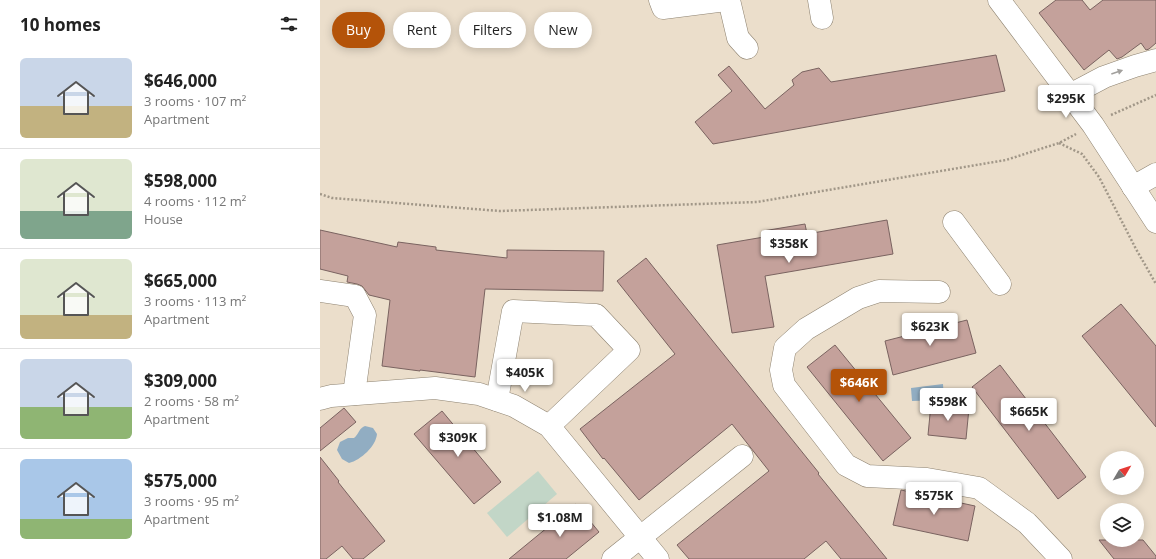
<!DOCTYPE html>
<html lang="en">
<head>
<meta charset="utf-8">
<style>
  :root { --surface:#fff; --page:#f2f2f2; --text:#222; --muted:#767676; --line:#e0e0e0; --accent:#b45309 }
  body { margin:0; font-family:"Open Sans",sans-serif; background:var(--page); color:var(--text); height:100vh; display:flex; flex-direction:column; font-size:15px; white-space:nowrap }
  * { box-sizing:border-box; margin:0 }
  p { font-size:13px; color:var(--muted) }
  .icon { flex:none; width:22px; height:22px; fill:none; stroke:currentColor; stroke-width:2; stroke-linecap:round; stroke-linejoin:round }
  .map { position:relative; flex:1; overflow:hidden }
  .sheet { display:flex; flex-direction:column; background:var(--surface); width:320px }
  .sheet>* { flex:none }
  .guide { position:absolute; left:12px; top:12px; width:380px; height:36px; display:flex; gap:8px }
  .needle { width:26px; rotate:51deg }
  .fabs { position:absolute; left:780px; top:451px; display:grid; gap:8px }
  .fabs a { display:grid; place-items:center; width:44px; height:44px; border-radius:50%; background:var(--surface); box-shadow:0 2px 10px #0003; font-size:20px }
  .price { position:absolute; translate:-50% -34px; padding:0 9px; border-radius:4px; background:#fff; color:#222; font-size:13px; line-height:26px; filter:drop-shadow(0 1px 2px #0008) }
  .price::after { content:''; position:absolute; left:50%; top:24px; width:12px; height:9px; margin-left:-6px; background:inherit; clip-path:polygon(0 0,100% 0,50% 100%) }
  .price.on { background:var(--accent); color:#fff }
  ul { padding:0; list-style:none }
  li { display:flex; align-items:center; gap:12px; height:100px; padding:0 20px }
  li+li { border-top:1px solid var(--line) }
  li span { display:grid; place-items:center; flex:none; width:112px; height:80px; border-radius:6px; color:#555 }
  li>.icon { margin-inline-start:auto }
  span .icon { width:48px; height:48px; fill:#fffc; stroke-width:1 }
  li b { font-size:17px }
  h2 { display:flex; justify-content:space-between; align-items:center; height:48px; padding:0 20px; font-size:17px }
  .pill { padding:0 14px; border-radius:18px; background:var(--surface); box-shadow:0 2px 10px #0003; font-size:14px; line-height:36px }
  .pill.on { background:var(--accent); color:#fff }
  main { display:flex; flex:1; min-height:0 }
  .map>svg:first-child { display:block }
  .green { fill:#c2d6c7 }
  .water { fill:#91adc2 }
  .building { fill:#c4a19b; stroke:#7a6360 }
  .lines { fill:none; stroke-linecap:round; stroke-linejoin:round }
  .minor-casing { stroke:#8d8270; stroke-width:23 }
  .path { stroke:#a19788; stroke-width:2.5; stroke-dasharray:2 2; stroke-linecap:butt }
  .minor { stroke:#fff; stroke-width:22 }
  .oneway { fill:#a2a09d }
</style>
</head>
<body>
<main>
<section class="sheet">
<h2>10 homes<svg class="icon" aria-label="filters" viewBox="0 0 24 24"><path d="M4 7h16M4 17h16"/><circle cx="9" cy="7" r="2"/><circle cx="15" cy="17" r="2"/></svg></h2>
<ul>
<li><span style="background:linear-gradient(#c9d6e8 60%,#c2b280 0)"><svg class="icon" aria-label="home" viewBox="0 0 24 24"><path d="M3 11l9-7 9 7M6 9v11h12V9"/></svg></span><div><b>$646,000</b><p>3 rooms · 107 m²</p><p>Apartment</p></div></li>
<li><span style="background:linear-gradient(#dfe7d0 65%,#7fa58c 0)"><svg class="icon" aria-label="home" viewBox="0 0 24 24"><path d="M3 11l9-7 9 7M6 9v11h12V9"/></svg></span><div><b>$598,000</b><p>4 rooms · 112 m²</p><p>House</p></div></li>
<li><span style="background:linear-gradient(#dfe7d0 70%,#c2b280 0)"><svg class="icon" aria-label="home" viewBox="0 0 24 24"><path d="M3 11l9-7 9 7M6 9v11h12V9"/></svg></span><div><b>$665,000</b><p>3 rooms · 113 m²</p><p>Apartment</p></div></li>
<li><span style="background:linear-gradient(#c9d6e8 60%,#8fb573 0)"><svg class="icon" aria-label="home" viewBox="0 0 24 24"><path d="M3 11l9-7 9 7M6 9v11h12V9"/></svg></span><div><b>$309,000</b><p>2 rooms · 58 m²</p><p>Apartment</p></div></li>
<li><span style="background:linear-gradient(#a9c7e8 75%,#8fb573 0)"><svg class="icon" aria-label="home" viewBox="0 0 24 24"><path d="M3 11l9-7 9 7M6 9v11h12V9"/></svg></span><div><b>$575,000</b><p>3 rooms · 95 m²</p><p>Apartment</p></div></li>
</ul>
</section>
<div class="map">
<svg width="836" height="559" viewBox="0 0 836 559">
  <rect width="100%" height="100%" fill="#ebdecb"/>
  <!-- green -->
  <polygon class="green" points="218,471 237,494 187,537 167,513"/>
  <!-- water -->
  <g class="water">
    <polygon points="623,384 624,400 592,401 591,388"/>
    <path d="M 45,426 L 53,428 L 57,434 C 56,446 41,460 29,463 L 22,459 L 17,450 L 20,442 L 28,438 L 34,438 C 39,434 39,428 45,426 Z"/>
  </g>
  <!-- building -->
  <g class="building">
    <polygon points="736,0 762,0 770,10 783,0 836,0 836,43 829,49 826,50 821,43 802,57 797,59 789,50 764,70 719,13"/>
    <polygon points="676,55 685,91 393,144 375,122 412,91 398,75 409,66 445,109 474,85 472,80 482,72 499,68 511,82"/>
    <polygon points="567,220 573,254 445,276 454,327 412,333 397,245 444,237 443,231 485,224 487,234"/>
    <polygon points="0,230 77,247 78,242 116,247 116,250 187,258 187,250 284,251 283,291 165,289 155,377 100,370 100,371 62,366 70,300 49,295 42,286 37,284 27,282 28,276 0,269"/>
    <polygon points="326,258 499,473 498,474 567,559 521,559 506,541 484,559 369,559 357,545 449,471 412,424 319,500 284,458 283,459 260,429 355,354 297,281"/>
    <polygon points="801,304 836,346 836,427 762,336"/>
    <polygon points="647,320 656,353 573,375 565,341"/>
    <polygon points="515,345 591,438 563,461 487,367"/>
    <polygon points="680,365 766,477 738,499 652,387"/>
    <polygon points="611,404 649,408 646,439 608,435"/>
    <polygon points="24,408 36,422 0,451 0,428"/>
    <polygon points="122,411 181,482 154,504 94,434"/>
    <polygon points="0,457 19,481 18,482 65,541 43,559 33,559 22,546 6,559 0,559"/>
    <polygon points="581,490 655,506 648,541 573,525"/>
    <polygon points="256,504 279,532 246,559 189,559"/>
    <polygon points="779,540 823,540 836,556 836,559 794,559"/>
  </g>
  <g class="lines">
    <defs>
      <g id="minor">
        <polyline points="340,0 343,8 406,0"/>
        <polyline points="409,0 418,38 427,48"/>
        <polyline points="499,0 502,18"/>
        <polyline points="679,0 773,125 836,222"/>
        <polyline points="750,95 784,77 815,66 836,60"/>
        <polyline points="813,187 836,174"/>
        <polyline points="634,222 680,284"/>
        <polyline points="0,291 35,296 45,315 34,394"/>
        <polyline points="619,292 559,291 538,298 486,329 465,348 461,370 464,385 526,465 547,476 607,479 659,488 707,523 741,559"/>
        <polyline points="0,399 11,396 115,388 159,394 194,406 229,426 338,559"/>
        <polyline points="177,400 193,311 276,315 309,350 229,426"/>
        <polyline points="293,559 422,456"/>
      </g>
    </defs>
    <!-- minor casing -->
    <use href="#minor" class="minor-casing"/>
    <!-- path -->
    <g class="path">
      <polyline points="791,115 836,95"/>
      <polyline points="739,143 762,154 779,177 816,249 836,284"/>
      <polyline points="0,194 12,198 180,211 437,202 686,160 739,143 756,134"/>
    </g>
    <!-- minor -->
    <use href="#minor" class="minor"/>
  </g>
  <!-- one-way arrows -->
  <defs><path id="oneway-solid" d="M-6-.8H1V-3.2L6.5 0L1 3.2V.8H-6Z"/></defs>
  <use class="oneway" href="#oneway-solid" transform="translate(797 72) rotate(-19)"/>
</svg>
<div class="fabs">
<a><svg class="needle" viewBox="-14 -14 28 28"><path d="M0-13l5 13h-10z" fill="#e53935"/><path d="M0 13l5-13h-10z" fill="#767676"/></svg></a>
<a><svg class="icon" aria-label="layers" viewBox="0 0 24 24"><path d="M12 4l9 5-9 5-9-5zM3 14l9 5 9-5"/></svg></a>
</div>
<b class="price" style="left:746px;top:119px">$295K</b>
<b class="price" style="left:469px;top:264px">$358K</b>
<b class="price" style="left:610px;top:347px">$623K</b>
<b class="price" style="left:205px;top:393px">$405K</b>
<b class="price on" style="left:539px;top:403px">$646K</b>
<b class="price" style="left:628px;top:422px">$598K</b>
<b class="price" style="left:709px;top:432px">$665K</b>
<b class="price" style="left:138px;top:458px">$309K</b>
<b class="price" style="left:614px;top:516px">$575K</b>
<b class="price" style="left:240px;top:538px">$1.08M</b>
<div class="guide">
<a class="pill on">Buy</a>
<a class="pill">Rent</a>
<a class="pill">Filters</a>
<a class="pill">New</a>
</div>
</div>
</main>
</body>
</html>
